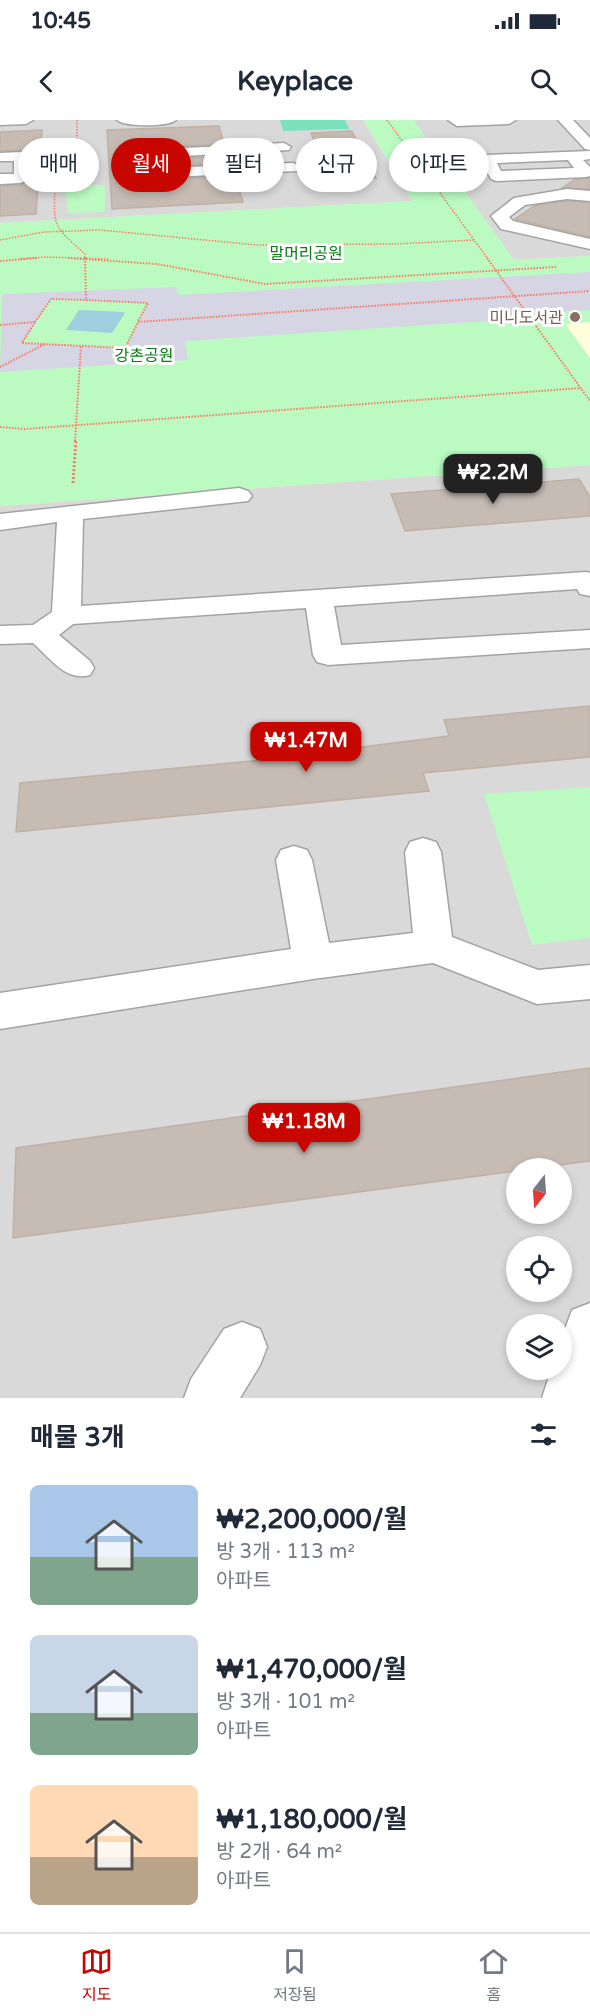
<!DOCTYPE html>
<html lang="ko">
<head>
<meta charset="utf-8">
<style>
  :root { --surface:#fff; --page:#f6f6f7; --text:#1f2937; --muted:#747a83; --line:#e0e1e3; --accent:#c80600 }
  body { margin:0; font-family:"Varela Round","Noto Sans KR",sans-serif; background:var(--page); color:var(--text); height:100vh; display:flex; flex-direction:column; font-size:22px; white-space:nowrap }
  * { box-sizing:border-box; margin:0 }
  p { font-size:20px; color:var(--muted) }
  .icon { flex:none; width:33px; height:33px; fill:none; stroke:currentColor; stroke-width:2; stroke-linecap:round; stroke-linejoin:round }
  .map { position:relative; height:1278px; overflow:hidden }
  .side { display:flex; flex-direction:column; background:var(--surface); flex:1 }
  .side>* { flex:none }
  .guide { position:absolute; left:18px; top:18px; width:555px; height:54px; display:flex; gap:12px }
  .needle { width:39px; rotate:197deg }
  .fabs { position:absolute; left:506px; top:1038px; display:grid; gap:12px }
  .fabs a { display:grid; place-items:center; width:66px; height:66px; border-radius:50%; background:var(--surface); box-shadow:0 3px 9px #0003; font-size:30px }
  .price { position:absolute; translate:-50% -51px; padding:0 14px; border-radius:12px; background:var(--accent); color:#fff; font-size:20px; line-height:39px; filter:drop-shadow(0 2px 3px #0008) }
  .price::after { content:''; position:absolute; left:50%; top:36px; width:18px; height:14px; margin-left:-9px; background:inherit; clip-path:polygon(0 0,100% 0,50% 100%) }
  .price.active { background:#222; color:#fff }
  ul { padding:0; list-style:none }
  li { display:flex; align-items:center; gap:18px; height:150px; padding:0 30px }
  li span { display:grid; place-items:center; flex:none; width:168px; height:120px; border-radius:9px; color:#555 }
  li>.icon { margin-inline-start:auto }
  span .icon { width:72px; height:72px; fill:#fffc; stroke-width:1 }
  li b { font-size:26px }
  h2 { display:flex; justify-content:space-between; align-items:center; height:72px; padding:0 30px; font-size:26px }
  .chip { padding:0 21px; border-radius:27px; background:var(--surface); box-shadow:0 3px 9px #0003; font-size:21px; line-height:54px }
  .chip.active { background:var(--accent); color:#fff }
  .status { display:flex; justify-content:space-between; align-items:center; height:42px; padding:0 30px; background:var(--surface); direction:ltr }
  .status svg { height:16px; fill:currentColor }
  header { display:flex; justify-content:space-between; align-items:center; height:78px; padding:0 30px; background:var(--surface); font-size:27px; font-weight:700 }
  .tabs { display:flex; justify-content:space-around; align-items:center; height:84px; border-top:2px solid var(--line); background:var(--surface); font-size:16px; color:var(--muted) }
  .tabs a { display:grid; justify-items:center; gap:3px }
  .tabs .active { color:var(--accent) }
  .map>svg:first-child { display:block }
  .residential { fill:#dad9d9; fill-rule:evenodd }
  .education { fill:#feffd9 }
  .park { fill:#bbfbc2 }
  .pitch { fill:#7be1bd }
  .plaza { fill:#d6d5e4; fill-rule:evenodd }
  .water { fill:#9fcede }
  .building { fill:#c6bcb4; stroke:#c0b1a3; stroke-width:1.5 }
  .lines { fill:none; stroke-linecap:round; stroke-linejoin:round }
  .minor-casing { stroke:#a3a3a3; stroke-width:3 }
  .path-far2 { stroke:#ff7661; stroke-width:1.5; stroke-dasharray:1.5 1.5; stroke-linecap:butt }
  .path-far1 { stroke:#ff7661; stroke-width:2; stroke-dasharray:1.5 1.5; stroke-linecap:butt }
  .path { stroke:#ff7661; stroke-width:3; stroke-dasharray:2 2; stroke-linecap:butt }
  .minor { fill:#fff; fill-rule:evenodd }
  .education-dot { fill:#8d6e63; stroke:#fff; stroke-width:2 }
  .labels { text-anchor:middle; stroke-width:6; stroke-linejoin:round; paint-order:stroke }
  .far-park-label { font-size:16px; fill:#077d15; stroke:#fff }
  .far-education-label { font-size:16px; fill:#785e54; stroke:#fff; text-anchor:end }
</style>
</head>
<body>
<div class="status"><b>10:45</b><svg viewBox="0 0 49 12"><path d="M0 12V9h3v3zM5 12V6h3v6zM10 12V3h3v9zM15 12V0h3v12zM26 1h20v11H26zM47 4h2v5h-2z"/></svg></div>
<header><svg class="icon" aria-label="back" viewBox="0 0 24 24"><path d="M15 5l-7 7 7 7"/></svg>Keyplace<svg class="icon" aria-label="search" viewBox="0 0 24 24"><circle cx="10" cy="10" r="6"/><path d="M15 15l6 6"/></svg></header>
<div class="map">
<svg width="590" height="1278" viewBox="0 0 590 1278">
  <rect width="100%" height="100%" fill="#eeeae1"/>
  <!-- residential -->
  <g class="residential">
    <polygon points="0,0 363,0 413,81 0,103"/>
    <polygon points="413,0 590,0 590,136 514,140"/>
    <path d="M 590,345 L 590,1278 L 0,1278 L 0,386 ZM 516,1048 L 561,1048 L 561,1094 L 516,1094 ZM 516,1126 L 561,1126 L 561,1172 L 516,1172 ZM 516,1204 L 561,1204 L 561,1250 L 516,1250 Z"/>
  </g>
  <!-- education -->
  <polygon class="education" points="590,202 590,238 564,203"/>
  <!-- park -->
  <g class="park">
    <polygon points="363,0 413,0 514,140 590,136 590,202 565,204 590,238 590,345 0,386 0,103 413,81"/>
    <polygon points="65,65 105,65 105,92 68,93"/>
    <polygon points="590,667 590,818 532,825 484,674"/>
  </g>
  <!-- pitch -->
  <polygon class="pitch" points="280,0 345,0 349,9 283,11"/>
  <!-- plaza -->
  <path class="plaza" d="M 590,152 L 590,190 L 556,192 L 531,198 L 185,221 L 188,240 L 0,252 L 2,174 L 176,167 L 179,175 ZM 51,179 L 147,183 L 147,184 L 125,228 L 23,223 Z"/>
  <!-- water -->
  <polygon class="water" points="79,190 123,192 125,193 112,213 66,210"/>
  <!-- building -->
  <g class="building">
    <polygon points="219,6 224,24 122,29 114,34 118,54 128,61 235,56 243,82 112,89 107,10"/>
    <polygon points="42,10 36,94 0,96 0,66 21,65 31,58 30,34 22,30 0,31 0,12"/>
    <polygon points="352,11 363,33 376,58 331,60 311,13"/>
    <polygon points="228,36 231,43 136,47 134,41"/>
    <polygon points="590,58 590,69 562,68 574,60"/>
    <polygon points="567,81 590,83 590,117 515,99 534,86"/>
    <polygon points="579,359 590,377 590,396 405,411 391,374"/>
    <polygon points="590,586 590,637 423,653 429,671 16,712 20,663 251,641 449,616 444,600"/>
    <polygon points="590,948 590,1041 536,1048 516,1048 516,1051 13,1118 16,1028"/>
  </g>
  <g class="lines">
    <defs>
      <g id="minor">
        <polygon points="0,0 33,0 26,4 0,5"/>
        <path d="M 117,0 L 176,0 C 169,7 124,7 117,0 Z"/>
        <polygon points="448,0 516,0 509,4 457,6"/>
        <polygon points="558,0 573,0 590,18 590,30 585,29"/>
        <polygon points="284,23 291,27 289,30 131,39 134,49 293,43 298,45 301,48 298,51 128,59 120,54 116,35 123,31"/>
        <path d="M 590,31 L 590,39 L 583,40 L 590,47 L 590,56 L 586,57 L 496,61 L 491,59 L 480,39 L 487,35 ZM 568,40 L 574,48 L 501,51 L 497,43 Z"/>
        <polygon points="22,32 29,36 29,58 21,63 0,64 0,54 14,54 14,41 0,41 0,33"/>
        <polygon points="567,69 590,71 590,81 567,79 525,85 509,97 513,101 590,119 590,129 501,109 491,96 514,78"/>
        <path d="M 239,368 L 248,371 L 252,376 L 248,381 L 83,399 L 81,486 L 586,452 L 590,453 L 590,476 L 580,474 L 577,469 L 334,486 L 341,525 L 590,510 L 590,528 L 328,545 L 317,542 L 313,535 L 306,488 L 73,504 L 59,515 L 90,541 L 94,548 L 90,555 C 66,562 50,538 33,523 L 0,524 L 0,506 L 33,505 L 52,492 L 57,402 L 0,410 L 0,394 Z"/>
        <polygon points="423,718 436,722 441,732 452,817 538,850 590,845 590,879 537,884 433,843 313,859 0,909 0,873 291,829 276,740 281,730 294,726 307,730 312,740 329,823 413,813 405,732 410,722"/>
        <polygon points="590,1183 590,1278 542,1278 551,1250 561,1250 561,1220 572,1190"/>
        <polygon points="242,1202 260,1209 267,1227 260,1245 240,1278 184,1278 191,1259 224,1209"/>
      </g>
    </defs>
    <!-- minor casing -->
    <use href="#minor" class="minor-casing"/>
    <!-- path-far2 -->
    <g class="path-far2">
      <path d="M 77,0 L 77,60 L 55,62 C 54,107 51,104 85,134 L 85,139"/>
      <polyline points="387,0 488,139"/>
      <polyline points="0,120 44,112 100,110 257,125 395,124 474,120"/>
      <polyline points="20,139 45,137 109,139"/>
    </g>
    <!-- path-far1 -->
    <g class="path-far1">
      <polyline points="68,138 157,144 265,164 556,147"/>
      <polyline points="85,138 86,180 148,183 138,201"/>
      <polyline points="487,138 590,281"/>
      <polyline points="0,141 37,138"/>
      <polyline points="35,202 51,179 86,180"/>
      <polyline points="0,205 35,202 22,223 125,228 138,202 590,171"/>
      <polyline points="0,247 45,224"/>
      <polyline points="0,307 25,309 581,268"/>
      <polyline points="75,321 81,226"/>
    </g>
    <!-- path -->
    <polyline class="path" points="73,363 76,319"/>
    <!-- minor -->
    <use href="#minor" class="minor"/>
  </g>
  <!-- markers -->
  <circle class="education-dot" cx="575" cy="197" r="6"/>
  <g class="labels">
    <!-- far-park labels -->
    <g class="far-park-label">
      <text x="306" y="139">말머리공원</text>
      <text x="144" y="241">강촌공원</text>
    </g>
    <!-- far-education labels -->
    <g class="far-education-label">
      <text x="563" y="203">미니도서관</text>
    </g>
  </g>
</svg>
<div class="fabs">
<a><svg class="needle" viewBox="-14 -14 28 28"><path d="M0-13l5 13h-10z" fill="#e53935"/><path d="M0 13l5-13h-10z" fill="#747a83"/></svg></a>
<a><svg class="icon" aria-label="locate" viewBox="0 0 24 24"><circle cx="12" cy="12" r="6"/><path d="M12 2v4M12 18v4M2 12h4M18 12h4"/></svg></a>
<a><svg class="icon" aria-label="layers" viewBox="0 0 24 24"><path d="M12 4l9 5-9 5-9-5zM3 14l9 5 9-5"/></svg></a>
</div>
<b class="price active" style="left:493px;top:385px">₩2.2M</b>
<b class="price" style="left:306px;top:653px">₩1.47M</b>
<b class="price" style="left:304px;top:1034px">₩1.18M</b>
<div class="guide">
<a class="chip">매매</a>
<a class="chip active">월세</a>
<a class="chip">필터</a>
<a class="chip">신규</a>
<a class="chip">아파트</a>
</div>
</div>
<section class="side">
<h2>매물 3개<svg class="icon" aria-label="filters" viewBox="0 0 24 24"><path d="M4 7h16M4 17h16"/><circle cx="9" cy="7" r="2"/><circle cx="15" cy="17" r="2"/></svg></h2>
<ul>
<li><span style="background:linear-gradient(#a9c7e8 60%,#7fa58c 0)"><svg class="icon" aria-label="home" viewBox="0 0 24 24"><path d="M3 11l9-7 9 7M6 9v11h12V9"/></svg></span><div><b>₩2,200,000/월</b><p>방 3개 · 113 m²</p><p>아파트</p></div></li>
<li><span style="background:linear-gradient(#c9d6e8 65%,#7fa58c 0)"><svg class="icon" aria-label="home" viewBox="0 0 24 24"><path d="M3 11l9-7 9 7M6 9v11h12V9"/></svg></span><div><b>₩1,470,000/월</b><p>방 3개 · 101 m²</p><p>아파트</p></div></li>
<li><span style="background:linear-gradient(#ffd9b3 60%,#b9a48a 0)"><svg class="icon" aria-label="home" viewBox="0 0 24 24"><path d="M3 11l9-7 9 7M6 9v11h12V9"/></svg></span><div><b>₩1,180,000/월</b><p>방 2개 · 64 m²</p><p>아파트</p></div></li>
</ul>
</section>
<nav class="tabs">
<a class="active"><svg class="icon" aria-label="map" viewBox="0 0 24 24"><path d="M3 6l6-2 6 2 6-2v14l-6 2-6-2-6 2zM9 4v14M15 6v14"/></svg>지도</a>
<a><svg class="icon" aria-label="saved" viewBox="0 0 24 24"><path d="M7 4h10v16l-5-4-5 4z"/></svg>저장됨</a>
<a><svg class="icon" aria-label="home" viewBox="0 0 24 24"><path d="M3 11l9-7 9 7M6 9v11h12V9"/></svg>홈</a>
</nav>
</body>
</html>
